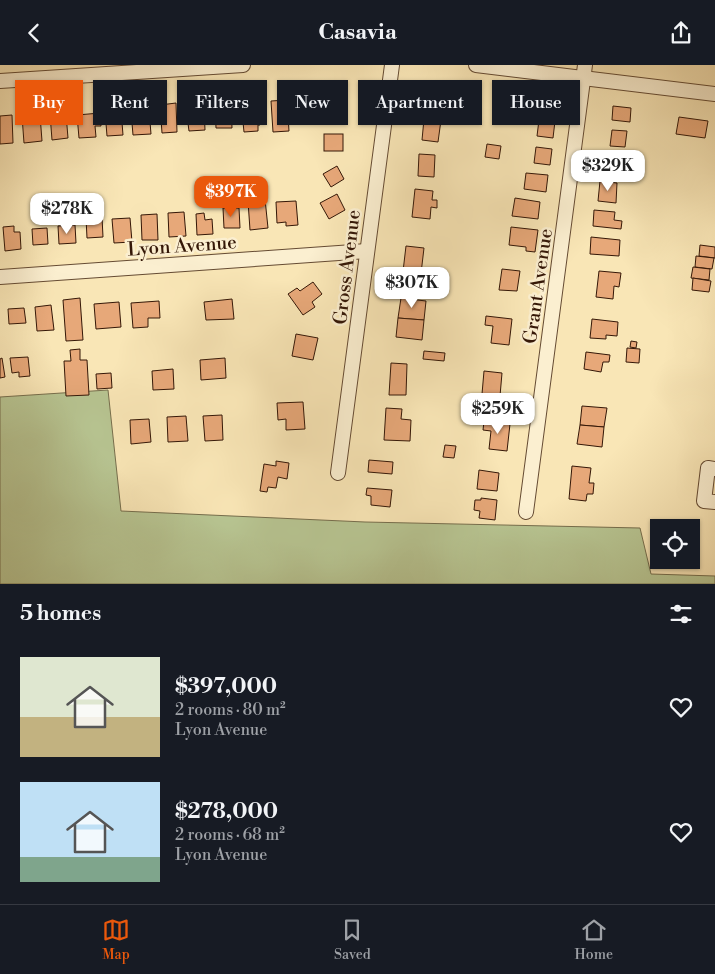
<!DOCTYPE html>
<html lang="en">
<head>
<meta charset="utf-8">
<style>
  :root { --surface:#171b24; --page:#242831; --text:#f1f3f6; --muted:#9ea1a6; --line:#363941; --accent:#ea580c }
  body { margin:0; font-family:"Libre Bodoni",serif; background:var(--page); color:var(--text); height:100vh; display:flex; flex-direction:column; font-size:19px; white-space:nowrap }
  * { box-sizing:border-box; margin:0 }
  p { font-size:16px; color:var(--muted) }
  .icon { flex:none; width:28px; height:28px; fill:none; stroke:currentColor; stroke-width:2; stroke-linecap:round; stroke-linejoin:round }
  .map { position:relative; height:519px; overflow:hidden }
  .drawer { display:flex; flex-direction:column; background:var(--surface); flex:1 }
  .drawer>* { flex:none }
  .top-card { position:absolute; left:15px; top:15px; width:685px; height:45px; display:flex; gap:10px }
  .buttons { position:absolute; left:650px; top:454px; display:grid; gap:10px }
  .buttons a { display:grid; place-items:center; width:50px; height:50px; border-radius:0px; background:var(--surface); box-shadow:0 1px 4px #0004; font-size:25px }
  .price { position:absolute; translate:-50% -42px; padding:0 11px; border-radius:10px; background:#fff; color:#222; font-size:16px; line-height:32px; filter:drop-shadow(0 1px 2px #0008) }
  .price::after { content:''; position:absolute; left:50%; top:30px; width:15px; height:11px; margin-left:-8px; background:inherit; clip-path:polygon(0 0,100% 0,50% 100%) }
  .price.active { background:var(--accent); color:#fff }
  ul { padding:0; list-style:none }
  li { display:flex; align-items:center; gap:15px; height:125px; padding:0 20px }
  li span { display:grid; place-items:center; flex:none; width:140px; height:100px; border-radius:0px; color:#555 }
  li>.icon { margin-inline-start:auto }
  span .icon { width:60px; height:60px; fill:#fffc; stroke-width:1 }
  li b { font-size:21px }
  h2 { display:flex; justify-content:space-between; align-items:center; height:60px; padding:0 20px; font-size:21px }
  .tag { padding:0 18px; border-radius:0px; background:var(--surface); box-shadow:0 1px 4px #0004; font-size:18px; line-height:45px }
  .tag.active { background:var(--accent); color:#fff }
  header { display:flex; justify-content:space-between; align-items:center; height:65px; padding:0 20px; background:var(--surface); font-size:22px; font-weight:700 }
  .tabs { display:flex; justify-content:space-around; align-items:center; height:70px; border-top:1px solid var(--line); background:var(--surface); font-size:14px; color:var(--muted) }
  .tabs a { display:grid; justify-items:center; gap:2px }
  .tabs .active { color:var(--accent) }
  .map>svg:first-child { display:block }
  .green { fill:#b8c693; stroke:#766e4d }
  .building { fill:#e7a879; stroke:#341707 }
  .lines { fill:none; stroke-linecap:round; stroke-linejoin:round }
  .minor-casing { stroke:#654b33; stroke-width:16 }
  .minor { stroke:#fbefd0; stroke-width:14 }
  .labels { text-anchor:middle; stroke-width:5; stroke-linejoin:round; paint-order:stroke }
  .street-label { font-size:19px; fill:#341707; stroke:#fbefd0 }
</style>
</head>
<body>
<header><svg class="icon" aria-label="back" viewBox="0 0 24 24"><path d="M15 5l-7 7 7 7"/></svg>Casavia<svg class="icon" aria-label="share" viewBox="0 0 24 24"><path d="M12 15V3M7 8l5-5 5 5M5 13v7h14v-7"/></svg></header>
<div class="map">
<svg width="715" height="519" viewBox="0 0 715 519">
  <rect width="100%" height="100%" fill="#f9e6b6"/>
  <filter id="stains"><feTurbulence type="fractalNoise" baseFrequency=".004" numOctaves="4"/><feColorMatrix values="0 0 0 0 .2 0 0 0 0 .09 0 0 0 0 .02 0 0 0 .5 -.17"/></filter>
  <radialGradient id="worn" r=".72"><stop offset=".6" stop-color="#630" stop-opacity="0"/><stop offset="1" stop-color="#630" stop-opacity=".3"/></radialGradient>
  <!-- green -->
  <polygon class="green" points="108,325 121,446 365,457 640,463 651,509 715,511 715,519 0,519 0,332"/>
  <!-- building -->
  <g class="building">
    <polygon points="428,24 444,26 442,44 426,42"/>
    <polygon points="543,27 559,29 557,45 524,42 526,30 543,31"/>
    <polygon points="326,28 347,28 347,40 343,40 343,54 306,53 306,38 326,38"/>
    <polygon points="252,32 255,38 258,38 260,60 258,60 258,66 244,67 241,37 245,37 246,33"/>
    <polygon points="287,35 289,66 273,67 271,36"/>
    <polygon points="176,38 177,67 162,68 160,40"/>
    <polygon points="215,38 231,38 232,63 216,63"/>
    <polygon points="200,39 200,43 204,42 205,65 189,66 186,43"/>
    <polygon points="613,41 631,43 630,57 612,55"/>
    <polygon points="146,43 146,45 149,45 151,69 133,70 131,46 133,44"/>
    <polygon points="121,45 123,70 107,71 105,46"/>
    <polygon points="56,46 63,46 63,49 66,49 68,73 52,75 50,49 56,49"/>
    <polygon points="100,48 101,61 95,61 96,72 79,73 77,50"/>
    <polygon points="12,50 13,78 0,79 0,51"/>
    <polygon points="40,50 42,76 24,78 22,51"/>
    <polygon points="679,52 708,56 705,73 676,69"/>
    <polygon points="424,54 441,55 438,77 422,75"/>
    <polygon points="539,55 555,56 553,73 537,71"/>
    <polygon points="612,65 627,66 625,82 610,81"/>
    <rect x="324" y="69" width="19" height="17"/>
    <polygon points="487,79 501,81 499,94 485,92"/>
    <polygon points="536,82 552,84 550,100 534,98"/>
    <polygon points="419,89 435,90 434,112 418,111"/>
    <polygon points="604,89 621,91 619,111 601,109"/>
    <polygon points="337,101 344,114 331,122 323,109"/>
    <polygon points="526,108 548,110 546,127 524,124"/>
    <polygon points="600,116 617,118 616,138 598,136"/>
    <polygon points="415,124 433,126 432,135 437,135 437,143 431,142 430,154 412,152"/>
    <polygon points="337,129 345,145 329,154 320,138"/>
    <polygon points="515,133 540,137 538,154 512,151"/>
    <polygon points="265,134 268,163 250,165 248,136"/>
    <polygon points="296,136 298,160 286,161 286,157 277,158 276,137"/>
    <polygon points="223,143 239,143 240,163 224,163"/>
    <polygon points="594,145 615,147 614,155 622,156 621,164 593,161"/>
    <polygon points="184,147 186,171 169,172 168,148"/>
    <polygon points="204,148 205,155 212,154 213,169 197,170 196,149"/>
    <polygon points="157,149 158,175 142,175 141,150"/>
    <polygon points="102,152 103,172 87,173 86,153"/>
    <polygon points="130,153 132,177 114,178 112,154"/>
    <polygon points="75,160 76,178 59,179 58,161"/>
    <polygon points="14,161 14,167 20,167 21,184 5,186 3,162"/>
    <polygon points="511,162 538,165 535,187 526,186 526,182 509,180"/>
    <polygon points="47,163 48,179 33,180 32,164"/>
    <polygon points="591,172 620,175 619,191 590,189"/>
    <polygon points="700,180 715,182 715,193 699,191"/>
    <polygon points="406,181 424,183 420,217 402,215"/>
    <polygon points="696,191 714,193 712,204 695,202"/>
    <polygon points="693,202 710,204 709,215 691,213"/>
    <polygon points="502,204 520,206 517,226 499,225"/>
    <polygon points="599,206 621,208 619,222 614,221 613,234 596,232"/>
    <polygon points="693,213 711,216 709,227 692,225"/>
    <polygon points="313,217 322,229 312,237 315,242 303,250 288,229 297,223 300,226"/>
    <polygon points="80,233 83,275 66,276 63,235"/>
    <polygon points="401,233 426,236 424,255 398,253"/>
    <polygon points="232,234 234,254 206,255 204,237"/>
    <polygon points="159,236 160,253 148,253 148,262 133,263 131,238"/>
    <polygon points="119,237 121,262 96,264 94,239"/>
    <polygon points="51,240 54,265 37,266 35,242"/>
    <polygon points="24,243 26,258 9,259 8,244"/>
    <polygon points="486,251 512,254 509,280 491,278 493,261 485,260"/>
    <polygon points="398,253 424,255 422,275 396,272"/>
    <polygon points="592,254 618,257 617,271 606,270 606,274 590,273"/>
    <polygon points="296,269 318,273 313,295 292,291"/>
    <polygon points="631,276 637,277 636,283 630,282"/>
    <polygon points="627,283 640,284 639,298 626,297"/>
    <polygon points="80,284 80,295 87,295 89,330 66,331 64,296 71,296 70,285"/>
    <polygon points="424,286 445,288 444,296 423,294"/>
    <polygon points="586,287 610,290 609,297 603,297 601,307 584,304"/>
    <polygon points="28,292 30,311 19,312 19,307 12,308 10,293"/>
    <polygon points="2,293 5,312 0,313 0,294"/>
    <polygon points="225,293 226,313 201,315 200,295"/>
    <polygon points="391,298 407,299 406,330 389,330"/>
    <polygon points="173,304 174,324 153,325 152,306"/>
    <polygon points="484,306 502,308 500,331 482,329"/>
    <polygon points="111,308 112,323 97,324 96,309"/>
    <polygon points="303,337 305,364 286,365 286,354 278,355 277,338"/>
    <polygon points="582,341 607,343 604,362 580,360"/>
    <polygon points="386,343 402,344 401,354 411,355 410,376 384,375"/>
    <polygon points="222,350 223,375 205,376 203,351"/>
    <polygon points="186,351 188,376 168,377 167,352"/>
    <polygon points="149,354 151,377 131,379 130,355"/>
    <polygon points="484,356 510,359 507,386 489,384 491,366 483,365"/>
    <polygon points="580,360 604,362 602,382 577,379"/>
    <polygon points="445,380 456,381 454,393 443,392"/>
    <polygon points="369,395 393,397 392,409 368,407"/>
    <polygon points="276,396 289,398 287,414 278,412 276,423 268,422 267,427 260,426 264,399 276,401"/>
    <polygon points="572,401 591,403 589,418 594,418 593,429 587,429 586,436 569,434"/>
    <polygon points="479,405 499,408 497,426 477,424"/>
    <polygon points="367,423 392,425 390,442 371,440 371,431 366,430"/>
    <polygon points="481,433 497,435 495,455 479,453 480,446 474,445 475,435 481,435"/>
  </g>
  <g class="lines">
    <defs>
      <g id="minor">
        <polyline points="476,0 715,29"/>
        <polyline points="0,16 243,0"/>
        <polyline points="0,212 367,186"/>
        <polyline points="715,404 708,403 704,436 715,437"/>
        <polyline points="338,408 392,0"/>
        <polyline points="526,447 585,0"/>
      </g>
    </defs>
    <!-- minor casing -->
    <use href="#minor" class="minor-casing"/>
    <!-- minor -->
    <use href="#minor" class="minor"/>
  </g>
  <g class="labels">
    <!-- street labels -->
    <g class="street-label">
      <text transform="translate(182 180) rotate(-4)" y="7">Lyon Avenue</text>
      <text transform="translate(346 202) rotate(-83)" y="7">Gross Avenue</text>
      <text transform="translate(537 221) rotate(-82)" y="7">Grant Avenue</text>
    </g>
  </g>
  <rect width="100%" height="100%" filter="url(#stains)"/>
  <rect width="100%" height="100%" fill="url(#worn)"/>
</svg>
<div class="buttons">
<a><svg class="icon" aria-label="locate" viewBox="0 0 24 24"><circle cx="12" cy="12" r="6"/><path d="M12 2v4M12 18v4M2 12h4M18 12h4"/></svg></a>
</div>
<b class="price" style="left:608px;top:127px">$329K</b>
<b class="price active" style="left:231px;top:153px">$397K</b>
<b class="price" style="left:67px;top:170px">$278K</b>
<b class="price" style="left:412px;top:244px">$307K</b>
<b class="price" style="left:498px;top:370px">$259K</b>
<div class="top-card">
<a class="tag active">Buy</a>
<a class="tag">Rent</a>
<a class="tag">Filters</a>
<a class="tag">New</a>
<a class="tag">Apartment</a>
<a class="tag">House</a>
</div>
</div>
<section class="drawer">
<h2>5 homes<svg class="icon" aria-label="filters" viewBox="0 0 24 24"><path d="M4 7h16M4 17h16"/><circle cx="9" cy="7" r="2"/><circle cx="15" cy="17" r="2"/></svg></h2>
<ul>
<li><span style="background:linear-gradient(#dfe7d0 60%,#c2b280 0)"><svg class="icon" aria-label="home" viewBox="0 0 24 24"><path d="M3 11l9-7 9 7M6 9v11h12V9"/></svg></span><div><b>$397,000</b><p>2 rooms · 80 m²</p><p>Lyon Avenue</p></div><svg class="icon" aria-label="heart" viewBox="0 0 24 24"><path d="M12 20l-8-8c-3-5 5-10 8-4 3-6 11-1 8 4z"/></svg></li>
<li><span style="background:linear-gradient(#bfe0f5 75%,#7fa58c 0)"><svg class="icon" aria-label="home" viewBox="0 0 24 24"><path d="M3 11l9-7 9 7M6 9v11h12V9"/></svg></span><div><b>$278,000</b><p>2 rooms · 68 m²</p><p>Lyon Avenue</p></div><svg class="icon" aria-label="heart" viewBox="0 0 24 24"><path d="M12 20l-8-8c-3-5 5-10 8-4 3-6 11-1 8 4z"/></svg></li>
</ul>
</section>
<nav class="tabs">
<a class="active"><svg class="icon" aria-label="map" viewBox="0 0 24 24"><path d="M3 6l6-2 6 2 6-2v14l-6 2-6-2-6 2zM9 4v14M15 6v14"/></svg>Map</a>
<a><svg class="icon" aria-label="saved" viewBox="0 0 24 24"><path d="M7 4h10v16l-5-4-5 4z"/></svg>Saved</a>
<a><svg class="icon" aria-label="home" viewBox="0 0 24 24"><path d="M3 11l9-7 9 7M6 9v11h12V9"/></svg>Home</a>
</nav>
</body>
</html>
